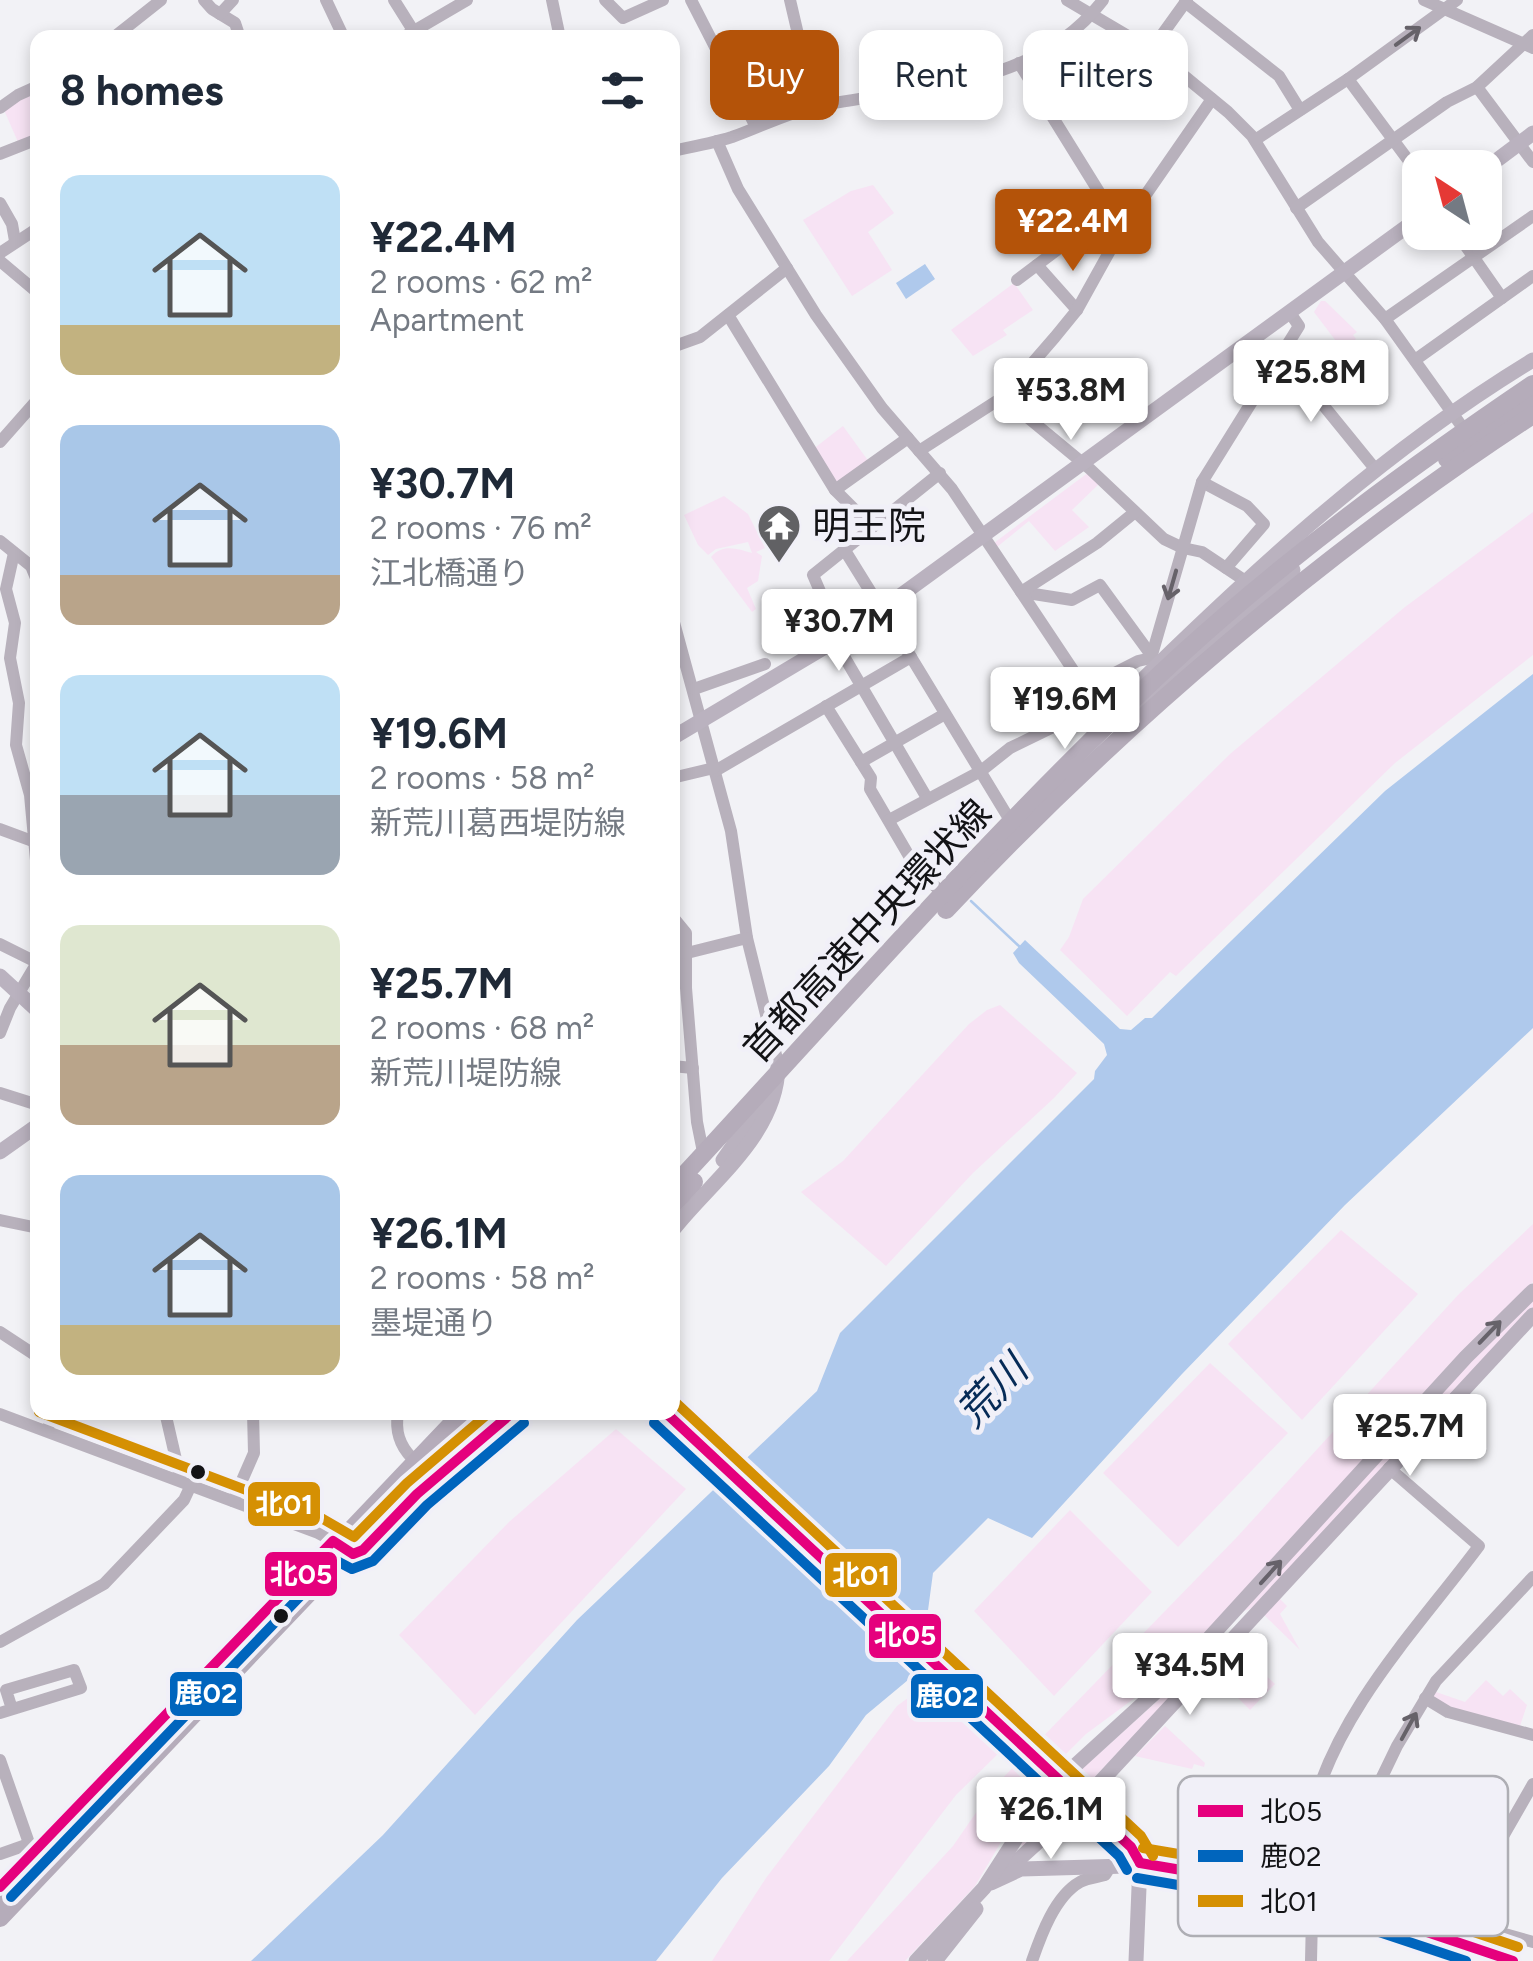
<!DOCTYPE html>
<html lang="en">
<head>
<meta charset="utf-8">
<style>
  :root { --surface:#fff; --page:#f6f6f7; --text:#1f2937; --muted:#747a83; --accent:#b45309 }
  body { margin:0; font-family:Figtree,"Noto Sans JP",sans-serif; background:var(--page); color:var(--text); height:100vh; display:flex; flex-direction:column; font-size:38px; white-space:nowrap }
  * { box-sizing:border-box; margin:0 }
  p { font-size:32px; color:var(--muted) }
  .icon { flex:none; width:55px; height:55px; fill:none; stroke:currentColor; stroke-width:2; stroke-linecap:round; stroke-linejoin:round }
  .map { position:relative; flex:1; overflow:hidden }
  .drawer { position:absolute; left:30px; top:30px; width:650px; height:1390px; display:flex; flex-direction:column; background:var(--surface); border-radius:20px; box-shadow:0 5px 15px #0003 }
  .drawer>* { flex:none }
  .guide { position:absolute; left:710px; top:30px; width:672px; height:90px; display:flex; gap:20px }
  .needle { width:65px; rotate:324deg }
  .fabs { position:absolute; left:1402px; top:150px; display:grid; gap:20px }
  .fabs a { display:grid; place-items:center; width:100px; height:100px; border-radius:20px; background:var(--surface); box-shadow:0 5px 15px #0003; font-size:50px }
  .price { position:absolute; translate:-50% -85px; padding:0 22px; border-radius:10px; background:#fff; color:#222; font-size:32px; line-height:65px; filter:drop-shadow(0 2px 5px #0008) }
  .price::after { content:''; position:absolute; left:50%; top:60px; width:30px; height:22px; margin-left:-15px; background:inherit; clip-path:polygon(0 0,100% 0,50% 100%) }
  .price.current { background:var(--accent); color:#fff }
  ul { padding:0; list-style:none }
  li { display:flex; align-items:center; gap:30px; height:250px; padding:0 30px }
  li span { display:grid; place-items:center; flex:none; width:280px; height:200px; border-radius:20px; color:#555 }
  li>.icon { margin-inline-start:auto }
  span .icon { width:120px; height:120px; fill:#fffc; stroke-width:1 }
  li b { font-size:42px }
  h2 { display:flex; justify-content:space-between; align-items:center; height:120px; padding:0 30px; font-size:42px }
  .chip { padding:0 35px; border-radius:20px; background:var(--surface); box-shadow:0 5px 15px #0003; font-size:35px; line-height:90px }
  .chip.current { background:var(--accent); color:#fff }
  .map>svg:first-child { display:block }
  .green { fill:#f7e3f4 }
  .water { fill:#afc9ec }
  .pier { fill:#f2f2f6 }
  .lines { fill:none; stroke-linecap:round; stroke-linejoin:round }
  .stream { stroke:#afc9ec; stroke-width:2.5 }
  .minor { stroke:#b8b1bc; stroke-width:12 }
  .major { stroke:#bab2bf; stroke-width:15 }
  .highway-bridge { stroke:#b5acba; stroke-width:18 }
  .bus-1-casing { stroke:#f1f0f8; stroke-width:18 }
  .bus-2-casing { stroke:#f1f0f8; stroke-width:18 }
  .bus-3-casing { stroke:#f1f0f8; stroke-width:18 }
  .bus-1 { stroke:#e5007d; stroke-width:10 }
  .bus-2 { stroke:#0065bd; stroke-width:10 }
  .bus-3 { stroke:#d59003; stroke-width:10 }
  .oneway { stroke:#666269 }
  .oneway2 { stroke:#66626a }
  .bus-dot { fill:#131316; stroke:#f1f0f8; stroke-width:4 }
  .labels { text-anchor:middle; stroke-width:10; stroke-linejoin:round; paint-order:stroke }
  .poi-label { font-size:38px; fill:#131316; stroke:#f1f0f8; text-anchor:start }
  .street-label { font-size:38px; fill:#131316; stroke:#f1f0f8 }
  .water-label { font-size:40px; font-style:italic; fill:#062b57; stroke:#f1f0f8 }
  .key { fill:#f1f0f8; stroke:#aeaeb4; stroke-width:2.5 }
  .key-label { font-size:28px; fill:#131316 }
  .line-badge { stroke:#f1f0f8; stroke-width:4 }
  .badge-label { font-size:28px; text-anchor:middle; font-weight:bold; fill:#fff }
</style>
</head>
<body>
<div class="map">
<svg width="1533" height="1961" viewBox="0 0 1533 1961">
  <rect width="100%" height="100%" fill="#f2f2f6"/>
  <!-- green -->
  <g class="green">
    <polygon points="37,90 37,135 18,142 4,110"/>
    <polygon points="873,185 894,213 868,232 892,270 852,296 803,220 851,191"/>
    <polygon points="1014,283 1033,310 1003,330 1007,335 973,356 951,330"/>
    <polygon points="1321,301 1325,301 1357,332 1353,335 1356,339 1342,349 1314,312"/>
    <polygon points="843,426 869,462 836,485 812,450"/>
    <polygon points="1089,472 1101,482 1072,510 1089,527 1055,551 1029,521 997,547 994,543"/>
    <path d="M 724,496 L 748,514 L 765,548 L 756,552 L 762,556 L 758,581 L 747,588 L 756,609 L 752,612 L 711,557 C 723,543 738,549 752,553 L 748,542 L 716,549 L 708,555 L 698,545 L 684,515 Z"/>
    <polygon points="1533,512 1533,655 1395,763 1176,976 1170,972 1127,1016 1060,950 1069,937 1083,899 1230,754 1405,607"/>
    <polygon points="1000,1005 1077,1073 1054,1098 973,1173 886,1266 801,1192 843,1161 969,1024 987,1010"/>
    <polygon points="1533,1224 1533,1282 1174,1669 1086,1734 1035,1785 975,1886 905,1961 847,1961 953,1846 993,1788 1237,1537 1458,1295"/>
    <polygon points="1341,1230 1418,1294 1302,1420 1228,1344"/>
    <polygon points="1533,1300 1533,1309 1254,1607 1244,1611 1466,1364"/>
    <polygon points="1210,1363 1288,1433 1178,1547 1103,1473"/>
    <polygon points="616,1429 686,1489 475,1715 399,1635 509,1522"/>
    <polygon points="1070,1510 1152,1592 1054,1696 974,1611"/>
    <polygon points="1278,1597 1287,1606 1280,1614 1300,1650 1262,1613"/>
    <polygon points="1258,1668 1275,1684 1250,1710 1234,1694"/>
    <polygon points="1196,1670 1087,1785 1082,1779 1081,1770 1186,1675"/>
    <polygon points="935,1678 1005,1747 956,1795 829,1961 712,1961 766,1878 897,1706"/>
    <polygon points="1486,1680 1503,1696 1510,1689 1527,1705 1520,1726 1449,1707 1433,1697 1436,1692 1465,1702"/>
    <polygon points="1165,1726 1205,1763 1204,1767 1194,1764 1192,1769 1135,1756"/>
    <polygon points="1061,1801 1069,1808 1023,1847 1020,1843 1052,1802"/>
  </g>
  <!-- water -->
  <g class="water">
    <polygon points="925,264 935,279 906,299 896,283"/>
    <polygon points="1533,674 1533,1028 1345,1205 1182,1374 1032,1538 988,1518 933,1573 920,1670 866,1715 829,1766 722,1878 656,1961 251,1961 383,1835 577,1620 817,1391 840,1333 1094,1079 1095,1071 1107,1055 1104,1044 1019,963 1013,953 1025,940 1120,1029 1131,1030 1145,1018 1152,1018 1385,791"/>
  </g>
  <!-- pier -->
  <polygon class="pier" points="735,1463 928,1643 925,1671 719,1479"/>
  <g class="lines">
    <!-- stream -->
    <polyline class="stream" points="971,901 1021,948"/>
    <!-- minor -->
    <g class="minor">
      <polyline points="204,0 212,9 235,23 240,38"/>
      <polyline points="326,0 344,38"/>
      <polyline points="394,0 416,35"/>
      <polyline points="552,0 560,38"/>
      <polyline points="605,0 623,18 663,0"/>
      <polyline points="691,0 756,127"/>
      <polyline points="790,0 815,107"/>
      <polyline points="1067,0 1155,52 1228,112 1252,136 1318,242 1385,319 1468,435"/>
      <polyline points="1424,0 1533,48"/>
      <polyline points="1185,2 1279,76 1300,110"/>
      <polyline points="220,14 233,0"/>
      <polyline points="113,38 161,0"/>
      <polyline points="402,38 467,0"/>
      <polyline points="1151,50 1187,0"/>
      <polyline points="1019,63 1122,229"/>
      <polyline points="1348,79 1420,176"/>
      <polyline points="1477,87 1533,162"/>
      <polyline points="0,108 18,95 38,86"/>
      <polyline points="1255,140 1348,79 1457,0"/>
      <polyline points="717,141 738,189 816,315 882,408 952,489 1021,592 1072,600 1100,585 1162,670"/>
      <path d="M 672,151 C 692,147 713,143 732,137 C 760,127 789,112 818,106 C 918,86 1035,89 1103,0"/>
      <polyline points="0,154 38,139"/>
      <polyline points="0,203 12,224 15,241"/>
      <polyline points="1296,208 1447,102 1477,87 1533,35"/>
      <polyline points="1456,232 1502,298"/>
      <polyline points="0,253 38,228"/>
      <polyline points="0,261 38,293"/>
      <polyline points="1037,265 1077,310"/>
      <polyline points="1017,280 1110,210"/>
      <polyline points="728,315 835,490 872,527"/>
      <polyline points="1385,319 1533,216"/>
      <polyline points="672,347 700,337 787,268"/>
      <polyline points="1280,352 1376,470"/>
      <polyline points="1415,360 1533,276"/>
      <polyline points="1003,397 1090,469 1164,539 1183,548 1202,552 1247,582"/>
      <polyline points="0,442 38,399"/>
      <polyline points="919,451 1003,397 1055,337 1077,310 1122,229 1212,99"/>
      <polyline points="1202,482 1247,506 1264,524 1226,568"/>
      <polyline points="835,490 908,438"/>
      <polyline points="0,541 31,566 38,583"/>
      <polyline points="14,553 6,589 15,623 10,658 19,703 16,745 30,795 38,882"/>
      <polyline points="672,615 731,831 747,938 778,1063"/>
      <polyline points="840,638 813,575 940,473"/>
      <polyline points="835,641 927,798"/>
      <polyline points="911,657 1008,817"/>
      <polyline points="1085,688 1021,592 1097,543 1135,512"/>
      <polyline points="694,689 765,664"/>
      <polyline points="826,706 871,778 870,789 916,868 939,890"/>
      <polyline points="861,762 945,714"/>
      <polyline points="715,771 911,657 844,549"/>
      <polyline points="672,778 714,768"/>
      <polyline points="889,820 981,771 1010,748 1059,724 1074,710 1085,688 1138,661 1151,658 1202,482 1299,326 1290,313"/>
      <polyline points="0,829 35,842"/>
      <polyline points="672,916 686,933 686,988 697,1122 702,1147"/>
      <polyline points="0,944 38,963"/>
      <polyline points="672,951 687,953 747,938"/>
      <polyline points="0,1033 10,1008 38,961"/>
      <polyline points="672,1066 693,1068"/>
      <polyline points="0,1093 38,1105"/>
      <polyline points="0,1220 38,1228"/>
      <polyline points="0,1332 38,1357"/>
      <polyline points="165,1412 181,1481"/>
      <path d="M 398,1412 C 395,1431 399,1445 412,1458"/>
      <polyline points="0,1414 318,1533 333,1541"/>
      <polyline points="47,1431 53,1412"/>
      <polyline points="233,1501 254,1453 253,1412"/>
      <polyline points="0,1642 104,1584 184,1500 191,1485"/>
      <polyline points="1425,1698 1448,1712 1533,1735"/>
      <polyline points="0,1713 81,1688 74,1670 6,1690 12,1709"/>
      <polyline points="0,1760 30,1846"/>
      <path d="M 1313,1807 C 1363,1827 1381,1861 1412,1904"/>
      <polyline points="0,1854 26,1845 33,1848"/>
      <polyline points="1318,1867 1455,1920 1533,1942"/>
      <path d="M 1305,1891 C 1309,1866 1305,1838 1311,1814 C 1337,1710 1417,1629 1479,1546 L 1389,1468"/>
      <polyline points="1312,1893 1315,1881 1354,1835 1397,1746 1436,1681 1533,1577"/>
      <polyline points="1455,1920 1533,1784"/>
      <path d="M 1032,1961 C 1041,1935 1055,1896 1080,1882 C 1087,1878 1098,1877 1105,1875 L 1112,1864"/>
      <polyline points="1311,1961 1312,1917 1319,1896"/>
    </g>
    <!-- major -->
    <g class="major">
      <polyline points="1485,169 1533,133"/>
      <path d="M 1135,687 C 1257,567 1386,449 1533,360"/>
      <polyline points="1125,723 1293,570"/>
      <polyline points="672,738 835,641 882,609 1420,217"/>
      <polyline points="0,976 38,1011"/>
      <polyline points="0,1152 38,1125"/>
      <polyline points="723,1160 767,1097"/>
      <path d="M 672,1231 C 711,1181 777,1135 778,1066"/>
      <polyline points="664,1412 1131,1847 1140,1863 1136,1961"/>
      <polyline points="344,1550 356,1554 367,1547 417,1494 514,1412"/>
      <polyline points="1092,1791 1533,1315"/>
      <polyline points="1006,1871 1070,1813"/>
      <polyline points="991,1883 1021,1869 1163,1865 1305,1891 1513,1961"/>
      <polyline points="916,1961 984,1888 1022,1829 1067,1773 1181,1669 1466,1357 1533,1291"/>
      <polyline points="935,1961 976,1909"/>
    </g>
    <!-- highway-bridge -->
    <g class="highway-bridge">
      <polyline points="1447,459 1533,399"/>
      <path d="M 946,910 C 1117,728 1324,551 1533,415"/>
      <path d="M 672,1188 C 840,1007 1003,818 1185,651 C 1294,552 1412,466 1533,384"/>
      <polyline points="672,1206 694,1182"/>
      <polyline points="0,1899 463,1412"/>
      <polyline points="0,1918 481,1412"/>
    </g>
    <defs>
      <g id="bus-1">
        <polyline points="665,1412 1131,1847 1140,1863"/>
        <polyline points="1140,1863 1305,1891 1513,1961"/>
        <polyline points="0,1887 333,1541 353,1554 363,1550 417,1494 513,1412"/>
      </g>
      <g id="bus-2">
        <polyline points="654,1423 1119,1856 1127,1870"/>
        <polyline points="1137,1878 1301,1906 1466,1961"/>
        <polyline points="11,1897 335,1560 352,1569 373,1561 427,1505 524,1423"/>
      </g>
      <g id="bus-3">
        <polyline points="674,1401 1141,1836 1153,1856"/>
        <polyline points="39,1412 323,1519 354,1537 407,1483 490,1412"/>
        <polyline points="1143,1848 1309,1876 1518,1947"/>
      </g>
    </defs>
    <!-- bus-1 casing -->
    <use href="#bus-1" class="bus-1-casing"/>
    <!-- bus-2 casing -->
    <use href="#bus-2" class="bus-2-casing"/>
    <!-- bus-3 casing -->
    <use href="#bus-3" class="bus-3-casing"/>
    <!-- bus-1 -->
    <use href="#bus-1" class="bus-1"/>
    <!-- bus-2 -->
    <use href="#bus-2" class="bus-2"/>
    <!-- bus-3 -->
    <use href="#bus-3" class="bus-3"/>
  </g>
  <!-- one-way arrows -->
  <defs><path id="oneway-shaft" d="M-6 0H5M1.5-3L5.5 0L1.5 3" fill="none" stroke-width="1.6" stroke-linecap="round" stroke-linejoin="round" transform="scale(2.5)"/></defs>
  <g class="oneway">
    <use href="#oneway-shaft" transform="translate(1408 36) rotate(-36)"/>
    <use href="#oneway-shaft" transform="translate(1172 585) rotate(106)"/>
    <use href="#oneway-shaft" transform="translate(1409 1726) rotate(-61)"/>
  </g>
  <g class="oneway2">
    <use href="#oneway-shaft" transform="translate(1490 1332) rotate(-46)"/>
    <use href="#oneway-shaft" transform="translate(1271 1572) rotate(-48)"/>
  </g>
  <!-- icons -->
  <defs>
    <symbol id="temple-pin" viewBox="-11 -11 22 30"><path d="M0 17L-7.5 6A9.5 9.5 0 1 1 7.5 6Z" fill="#616164" stroke="#f1f0f8"/><path d="M0-6L5-2H3V0L6.5 2.5H4V6H1.5V3h-3V6H-4V2.5H-6.5L-3 0V-2H-5Z" fill="#fff"/></symbol>
  </defs>
  <g fill-rule="evenodd">
    <use href="#temple-pin" x="754" y="501" width="50" height="68"/>
  </g>
  <!-- markers -->
  <g class="bus-dot">
    <circle cx="198" cy="1472" r="9"/>
    <circle cx="281" cy="1616" r="9"/>
  </g>
  <g class="labels">
    <!-- poi labels -->
    <g class="poi-label">
      <text x="812" y="539">明王院</text>
    </g>
    <!-- street labels -->
    <g class="street-label">
      <text transform="translate(867 931) rotate(-47)" y="13">首都高速中央環状線</text>
    </g>
    <!-- water labels -->
    <g class="water-label">
      <text transform="translate(992 1391) rotate(-46)" y="14">荒川</text>
    </g>
  </g>
  <!-- legend -->
  <rect x="1178" y="1776" width="330" height="160" rx="15" class="key"/>
  <rect x="1198" y="1805" width="45" height="12" fill="#e5007d"/>
  <rect x="1198" y="1850" width="45" height="12" fill="#0065bd"/>
  <rect x="1198" y="1895" width="45" height="12" fill="#d59003"/>
  <g class="key-label">
    <text x="1260" y="1821">北05</text>
    <text x="1260" y="1866">鹿02</text>
    <text x="1260" y="1911">北01</text>
  </g>
  <g class="line-badge">
    <rect x="246" y="1480" width="76" height="48" rx="10" fill="#d59003"/>
    <rect x="263" y="1550" width="76" height="48" rx="10" fill="#e5007d"/>
    <rect x="823" y="1551" width="76" height="48" rx="10" fill="#d59003"/>
    <rect x="867" y="1612" width="76" height="48" rx="10" fill="#e5007d"/>
    <rect x="168" y="1670" width="76" height="48" rx="10" fill="#0065bd"/>
    <rect x="909" y="1672" width="76" height="48" rx="10" fill="#0065bd"/>
  </g>
  <g class="badge-label">
    <text x="284" y="1514">北01</text>
    <text x="301" y="1584">北05</text>
    <text x="861" y="1585">北01</text>
    <text x="905" y="1645">北05</text>
    <text x="206" y="1703">鹿02</text>
    <text x="947" y="1706">鹿02</text>
  </g>
</svg>
<div class="fabs">
<a><svg class="needle" viewBox="-14 -14 28 28"><path d="M0-13l5 13h-10z" fill="#e53935"/><path d="M0 13l5-13h-10z" fill="#747a83"/></svg></a>
</div>
<b class="price current" style="left:1073px;top:274px">¥22.4M</b>
<b class="price" style="left:1311px;top:425px">¥25.8M</b>
<b class="price" style="left:1071px;top:443px">¥53.8M</b>
<b class="price" style="left:839px;top:674px">¥30.7M</b>
<b class="price" style="left:1065px;top:752px">¥19.6M</b>
<b class="price" style="left:1410px;top:1479px">¥25.7M</b>
<b class="price" style="left:1190px;top:1718px">¥34.5M</b>
<b class="price" style="left:1051px;top:1862px">¥26.1M</b>
<div class="guide">
<a class="chip current">Buy</a>
<a class="chip">Rent</a>
<a class="chip">Filters</a>
</div>
<section class="drawer">
<h2>8 homes<svg class="icon" aria-label="filters" viewBox="0 0 24 24"><path d="M4 7h16M4 17h16"/><circle cx="9" cy="7" r="2"/><circle cx="15" cy="17" r="2"/></svg></h2>
<ul>
<li><span style="background:linear-gradient(#bfe0f5 75%,#c2b280 0)"><svg class="icon" aria-label="home" viewBox="0 0 24 24"><path d="M3 11l9-7 9 7M6 9v11h12V9"/></svg></span><div><b>¥22.4M</b><p>2 rooms · 62 m²</p><p>Apartment</p></div></li>
<li><span style="background:linear-gradient(#a9c7e8 75%,#b9a48a 0)"><svg class="icon" aria-label="home" viewBox="0 0 24 24"><path d="M3 11l9-7 9 7M6 9v11h12V9"/></svg></span><div><b>¥30.7M</b><p>2 rooms · 76 m²</p><p>江北橋通り</p></div></li>
<li><span style="background:linear-gradient(#bfe0f5 60%,#9aa5b1 0)"><svg class="icon" aria-label="home" viewBox="0 0 24 24"><path d="M3 11l9-7 9 7M6 9v11h12V9"/></svg></span><div><b>¥19.6M</b><p>2 rooms · 58 m²</p><p>新荒川葛西堤防線</p></div></li>
<li><span style="background:linear-gradient(#dfe7d0 60%,#b9a48a 0)"><svg class="icon" aria-label="home" viewBox="0 0 24 24"><path d="M3 11l9-7 9 7M6 9v11h12V9"/></svg></span><div><b>¥25.7M</b><p>2 rooms · 68 m²</p><p>新荒川堤防線</p></div></li>
<li><span style="background:linear-gradient(#a9c7e8 75%,#c2b280 0)"><svg class="icon" aria-label="home" viewBox="0 0 24 24"><path d="M3 11l9-7 9 7M6 9v11h12V9"/></svg></span><div><b>¥26.1M</b><p>2 rooms · 58 m²</p><p>墨堤通り</p></div></li>
</ul>
</section>
</div>
</body>
</html>
